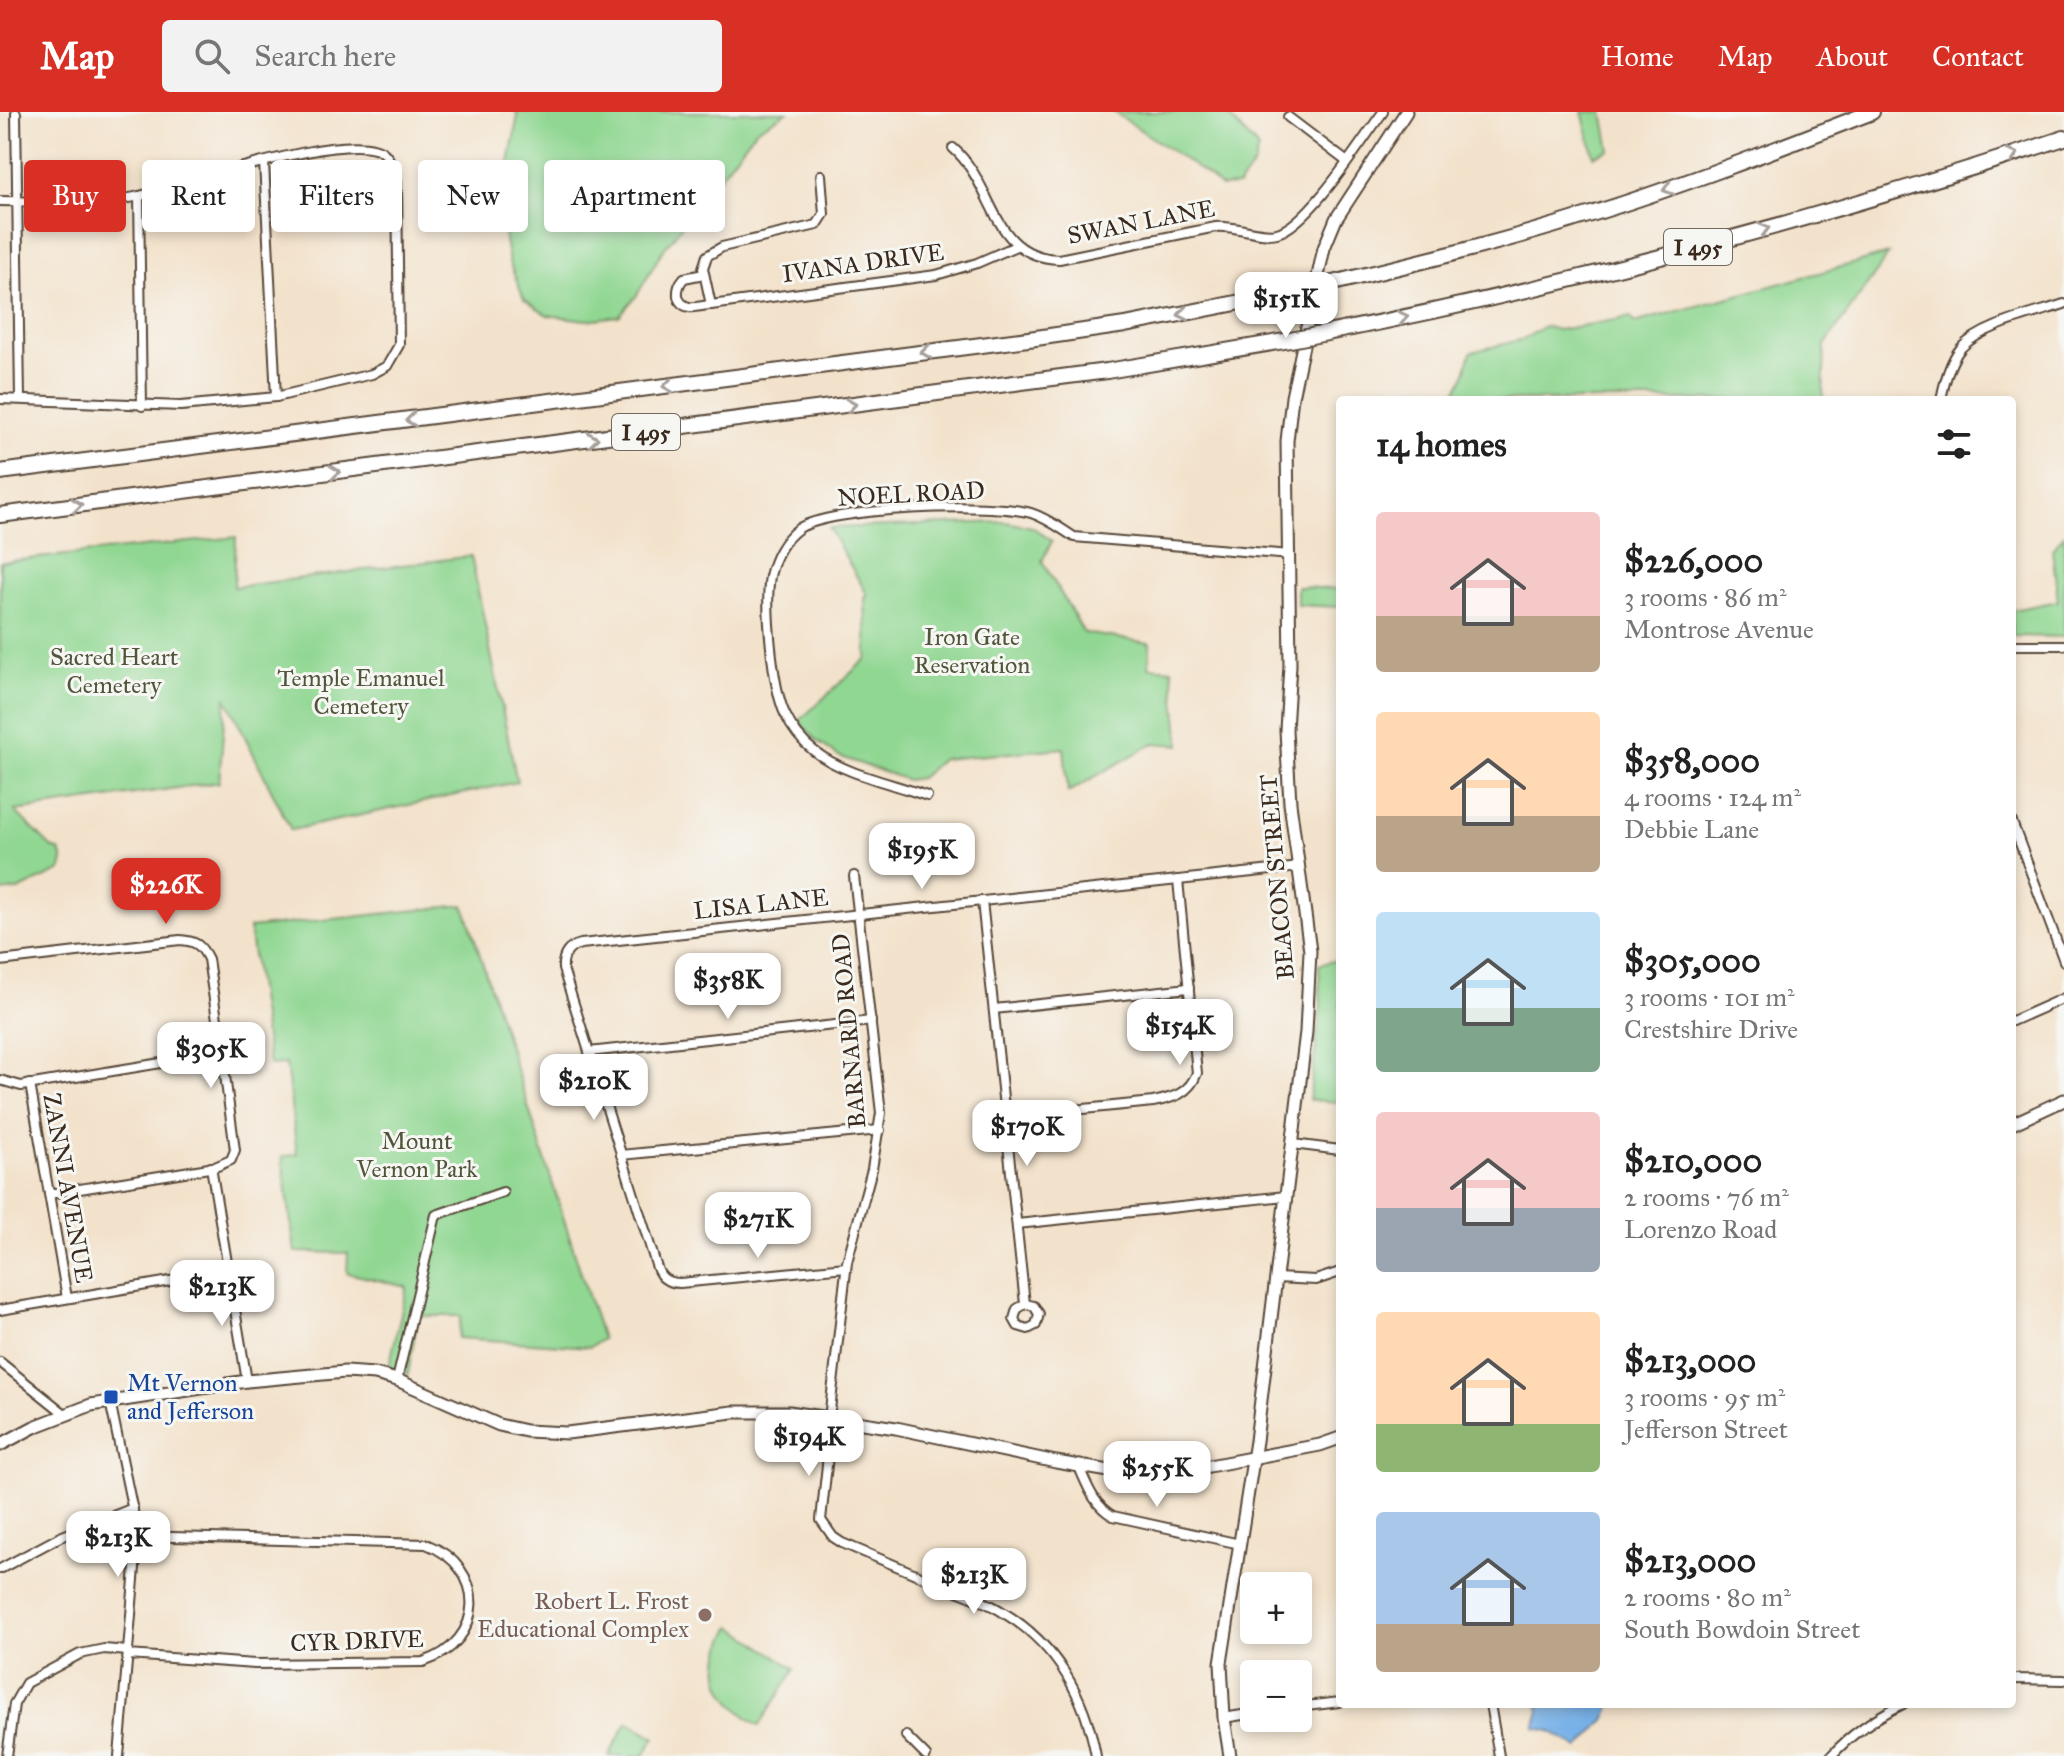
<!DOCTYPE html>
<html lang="en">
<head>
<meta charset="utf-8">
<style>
  :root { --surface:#fff; --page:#f2f2f2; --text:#222; --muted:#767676; --accent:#d93025 }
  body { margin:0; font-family:"IM FELL Great Primer",serif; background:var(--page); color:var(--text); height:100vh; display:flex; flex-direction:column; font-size:30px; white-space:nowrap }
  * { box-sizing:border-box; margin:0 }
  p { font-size:26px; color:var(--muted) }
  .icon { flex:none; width:44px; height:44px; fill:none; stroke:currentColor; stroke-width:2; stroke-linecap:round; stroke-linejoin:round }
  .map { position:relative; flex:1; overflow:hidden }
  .side { position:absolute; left:1336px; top:284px; width:680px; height:1312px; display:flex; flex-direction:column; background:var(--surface); border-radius:8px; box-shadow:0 4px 12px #0003 }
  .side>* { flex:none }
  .top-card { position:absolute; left:24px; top:48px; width:760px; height:72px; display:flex; gap:16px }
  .fabs { position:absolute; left:1240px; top:1460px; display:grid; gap:16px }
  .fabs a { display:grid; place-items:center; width:72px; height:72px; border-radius:8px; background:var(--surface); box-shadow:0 4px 12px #0003; font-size:40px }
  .price { position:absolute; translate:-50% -68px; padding:0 18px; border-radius:16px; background:#fff; color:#222; font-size:26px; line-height:52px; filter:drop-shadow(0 2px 4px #0008) }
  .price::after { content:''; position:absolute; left:50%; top:48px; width:24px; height:18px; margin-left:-12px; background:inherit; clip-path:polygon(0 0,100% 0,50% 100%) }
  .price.selected { background:var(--accent); color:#fff }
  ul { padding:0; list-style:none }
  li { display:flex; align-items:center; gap:24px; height:200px; padding:0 40px }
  li span { display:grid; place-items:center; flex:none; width:224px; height:160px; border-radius:8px; color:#555 }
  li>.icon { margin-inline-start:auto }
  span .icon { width:96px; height:96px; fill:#fffc; stroke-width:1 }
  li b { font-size:34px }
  h2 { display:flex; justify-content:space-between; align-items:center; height:96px; padding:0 40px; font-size:34px }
  .pill { padding:0 28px; border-radius:8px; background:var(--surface); box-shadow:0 4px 12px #0003; font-size:28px; line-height:72px }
  .pill.selected { background:var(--accent); color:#fff }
  header { display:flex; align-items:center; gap:48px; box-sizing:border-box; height:112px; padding:0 40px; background:var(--accent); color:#fff }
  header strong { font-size:38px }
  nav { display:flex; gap:44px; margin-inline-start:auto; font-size:28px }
  .search { width:560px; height:72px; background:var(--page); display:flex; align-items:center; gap:20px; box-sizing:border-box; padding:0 28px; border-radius:8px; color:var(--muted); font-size:30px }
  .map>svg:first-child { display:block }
  .green { fill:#90d792; stroke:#668058; stroke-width:2 }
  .water { fill:#77b1e8; stroke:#596e83; stroke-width:2 }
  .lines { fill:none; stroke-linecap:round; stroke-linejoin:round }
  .street-casing { stroke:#574638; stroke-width:12 }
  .secondary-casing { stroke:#574638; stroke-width:15 }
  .highway-casing { stroke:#574638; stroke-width:18 }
  .street { stroke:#fff; stroke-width:8 }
  .secondary { stroke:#fff; stroke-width:11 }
  .highway { stroke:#fff; stroke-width:14 }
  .highway-bridge-casing { stroke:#574638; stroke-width:18; stroke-linecap:butt }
  .highway-bridge { stroke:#fff; stroke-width:14 }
  .oneway { stroke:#a79f9a }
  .transit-dot { fill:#1a4fb4; stroke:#f6f6f2; stroke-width:3 }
  .education-dot { fill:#8d6e63; stroke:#f6f6f2; stroke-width:3 }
  .labels { text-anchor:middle; stroke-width:6; stroke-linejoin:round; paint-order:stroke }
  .shield { fill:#f6f6f2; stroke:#73675e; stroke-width:2 }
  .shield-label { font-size:22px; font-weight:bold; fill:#3b2a1e }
  .street-label { font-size:24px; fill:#3b2a1e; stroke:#f6f6f2 }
  .park-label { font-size:24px; fill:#50553b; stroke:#f6f6f2 }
  .transit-label { font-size:24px; fill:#164399; stroke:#f6f6f2; text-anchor:start }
  .education-label { font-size:24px; fill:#785e54; stroke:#f6f6f2; text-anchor:end }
</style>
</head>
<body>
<header>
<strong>Map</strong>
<div class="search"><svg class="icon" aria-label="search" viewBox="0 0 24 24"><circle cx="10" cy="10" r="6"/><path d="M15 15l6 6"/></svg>Search here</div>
<nav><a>Home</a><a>Map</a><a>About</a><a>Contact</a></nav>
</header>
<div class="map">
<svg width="2064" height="1644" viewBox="0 0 2064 1644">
  <rect width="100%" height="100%" fill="#f6f6f2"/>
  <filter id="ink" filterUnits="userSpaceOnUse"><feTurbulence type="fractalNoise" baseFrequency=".0125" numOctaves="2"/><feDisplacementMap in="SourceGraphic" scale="16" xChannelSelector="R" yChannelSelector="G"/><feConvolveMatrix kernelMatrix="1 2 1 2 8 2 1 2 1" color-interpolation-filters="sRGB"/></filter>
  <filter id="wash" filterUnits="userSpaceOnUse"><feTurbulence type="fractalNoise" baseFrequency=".006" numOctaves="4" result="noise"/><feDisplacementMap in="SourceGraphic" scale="32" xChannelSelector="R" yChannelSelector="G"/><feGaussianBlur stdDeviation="1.8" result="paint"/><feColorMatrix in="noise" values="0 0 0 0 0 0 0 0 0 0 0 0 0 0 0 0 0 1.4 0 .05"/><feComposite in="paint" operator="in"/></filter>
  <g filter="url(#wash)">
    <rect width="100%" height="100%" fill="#f3e2cb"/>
    <!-- green -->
    <g class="green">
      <polygon points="515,0 787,0 756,18 661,141 637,183 619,204 586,208 547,203 524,187 509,150 500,100 518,3"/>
      <path d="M 1114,0 L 1227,0 C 1235,15 1249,23 1258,37 L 1254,52 L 1238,74 L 1221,75 L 1203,60 Z"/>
      <polygon points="1582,0 1603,0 1610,38 1594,44"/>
      <polygon points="1889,142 1825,233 1823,288 1451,288 1463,267 1471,240 1524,227 1544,214 1558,218 1631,205 1634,211"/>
      <polygon points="1006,410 1032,415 1052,429 1042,449 1084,521 1150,531 1149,555 1172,557 1180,633 1154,631 1068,680 1064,636 942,647 920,666 907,668 838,644 816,628 799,609 867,546 865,485 868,484 829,416"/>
      <polygon points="2064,423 2064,525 2012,524 2012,498 2058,489 2052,437"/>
      <polygon points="236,425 234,475 471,444 517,670 291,718 226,586 219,670 15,699 51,735 60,739 63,748 61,758 18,778 0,780 0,450"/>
      <polygon points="1297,475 1340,477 1340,495 1297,493"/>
      <polygon points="464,793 602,1227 590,1235 458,1226 461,1204 418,1204 408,1262 389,1255 407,1175 347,1161 348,1141 295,1140 282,1045 297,1042 286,952 269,953 249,816"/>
      <polygon points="1340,847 1340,990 1309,988 1321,896 1319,853"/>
      <path d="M 732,1514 L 795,1557 L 759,1614 C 719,1587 706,1557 732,1514 Z"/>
      <polygon points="627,1610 655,1625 644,1644 609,1644"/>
    </g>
    <!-- water -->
    <polygon class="water" points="1538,1592 1613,1592 1605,1608 1579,1636 1550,1619 1535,1616 1540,1599"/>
  </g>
  <g filter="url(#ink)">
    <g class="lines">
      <defs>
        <g id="street">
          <polyline points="16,1 20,287"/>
          <polyline points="1288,5 1346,49"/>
          <path d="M 953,36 C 996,73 990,145 1059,147 L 1216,115 C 1235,113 1261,125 1277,121 C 1309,113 1362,28 1383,0"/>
          <polyline points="264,50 276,285"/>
          <polyline points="821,63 824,102 817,113 722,135 707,144 703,156 711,193 936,163 977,151 1016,134"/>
          <polyline points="139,84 142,294"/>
          <path d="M 0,89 C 44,89 92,94 135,85 C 176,77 357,12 385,42 C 392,49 395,61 397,70 L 399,233 L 387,254 L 372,262 L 276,285 L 181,294 L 0,287"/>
          <path d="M 704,162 L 684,166 C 676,175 674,191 689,195 C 696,196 704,193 711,193"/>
          <path d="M 1941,288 C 1944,272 1950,249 1961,236 C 1982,213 2035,202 2064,192"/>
          <polyline points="2012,533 2064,533"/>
          <path d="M 927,684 C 892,671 843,662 814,639 C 801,629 792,617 785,602 C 772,574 765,493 770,464 C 774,447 783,428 798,417 C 829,395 993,390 1031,401 C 1047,406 1060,416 1074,425 L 1290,443"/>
          <polyline points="2012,710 2064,849"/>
          <path d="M 854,764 L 881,1001 L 872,1057 L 847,1150 L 829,1307 L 831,1316 L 821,1408 L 833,1425 L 842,1431 C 876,1445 910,1460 945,1474 C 963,1482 984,1488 1001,1499 C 1055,1531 1085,1583 1096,1644"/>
          <polyline points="982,789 1025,1192 1034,1194 1039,1202 1036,1213 1028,1217 1018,1214 1014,1207 1017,1197 1025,1192"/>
          <path d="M 0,849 L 180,828 C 196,829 201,833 208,847 L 222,941"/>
          <polyline points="994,897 1189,876"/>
          <polyline points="2012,909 2064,886"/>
          <polyline points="589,940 871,909"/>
          <polyline points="0,968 21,974 222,941 235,1038 231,1048 215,1055 49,1082"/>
          <polyline points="30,972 67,1186"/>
          <path d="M 1005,1005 L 1153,990 C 1173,986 1189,982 1197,961 L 1178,768"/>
          <polyline points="1293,1032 1340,1038"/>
          <polyline points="621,1043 880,1018"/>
          <polyline points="211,1055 247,1269"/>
          <polyline points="1017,1112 1286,1084"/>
          <path d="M 846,1155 L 680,1171 C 668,1171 661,1167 657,1156 L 563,857 C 562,844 568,835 581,832 L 1300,755"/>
          <polyline points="1276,1166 1316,1168 1340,1160"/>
          <polyline points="0,1198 229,1159"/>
          <polyline points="0,1250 65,1302"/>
          <polyline points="397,1268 436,1103 503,1080"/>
          <polyline points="110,1289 134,1404 136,1444 119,1644"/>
          <path d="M 1079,1355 C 1087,1373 1094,1394 1113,1404 L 1240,1432"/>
          <polyline points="0,1457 60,1425 133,1396"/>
          <path d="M 128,1543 L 255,1552 L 423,1550 C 486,1530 488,1456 426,1432 L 135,1424"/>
          <polyline points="2012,1567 2064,1568"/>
          <polyline points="1490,1592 1499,1644"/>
          <polyline points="1298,1595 1340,1590"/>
          <polyline points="1224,1606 1254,1601"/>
          <polyline points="906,1624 926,1644"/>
          <polyline points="7,1644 14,1592 26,1571 80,1542 104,1537 128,1539"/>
          <path d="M 1831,1644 C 1851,1622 1876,1605 1903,1592"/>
        </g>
        <g id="secondary">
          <polyline points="2012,1012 2064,988"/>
          <polyline points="0,1333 34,1315 91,1293 247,1269 345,1260 375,1262 397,1268 499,1313 526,1319 567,1321 733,1300 789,1300 896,1316 1056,1350 1121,1361 1165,1360 1209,1354 1320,1333 1340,1326"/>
          <polyline points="1230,1644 1224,1606 1221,1551 1256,1329 1306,920 1310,839 1290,691 1286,618 1290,553 1287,329 1292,285 1324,136 1336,107 1406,0"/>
        </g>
        <g id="highway">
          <path d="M 1337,170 C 1420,150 1503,130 1585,104 C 1682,74 1777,37 1872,0"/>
          <path d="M 1327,221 C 1576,172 1823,106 2064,26"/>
          <polyline points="0,360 1036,226 1125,213 1287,181"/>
          <polyline points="0,403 1107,259 1290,228"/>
        </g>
      </defs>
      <!-- street casing -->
      <use href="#street" class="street-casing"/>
      <!-- secondary casing -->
      <use href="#secondary" class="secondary-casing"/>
      <!-- highway casing -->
      <use href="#highway" class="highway-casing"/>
      <!-- street -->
      <use href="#street" class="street"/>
      <!-- secondary -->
      <use href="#secondary" class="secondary"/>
      <!-- highway -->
      <use href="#highway" class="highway"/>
      <defs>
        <g id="highway-bridge">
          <polyline points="1287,181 1337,170"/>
          <polyline points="1290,228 1327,221"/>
        </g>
      </defs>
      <!-- highway-bridge casing -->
      <use href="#highway-bridge" class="highway-bridge-casing"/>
      <!-- highway-bridge -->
      <use href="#highway-bridge" class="highway-bridge"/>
    </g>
    <!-- one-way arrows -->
    <defs><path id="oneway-chevron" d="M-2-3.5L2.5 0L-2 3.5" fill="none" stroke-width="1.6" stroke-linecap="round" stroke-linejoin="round" transform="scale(2)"/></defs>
    <g class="oneway">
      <use href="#oneway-chevron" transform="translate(2013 43) rotate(-18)"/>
      <use href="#oneway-chevron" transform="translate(1668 77) rotate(162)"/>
      <use href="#oneway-chevron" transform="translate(1764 117) rotate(-15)"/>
      <use href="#oneway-chevron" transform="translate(1183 202) rotate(169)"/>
      <use href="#oneway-chevron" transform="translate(1403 205) rotate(-13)"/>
      <use href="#oneway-chevron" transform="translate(926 240) rotate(173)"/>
      <use href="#oneway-chevron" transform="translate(668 274) rotate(172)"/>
      <use href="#oneway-chevron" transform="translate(851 293) rotate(-8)"/>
      <use href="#oneway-chevron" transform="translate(411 308) rotate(172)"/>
      <use href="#oneway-chevron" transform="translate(593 327) rotate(-7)"/>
      <use href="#oneway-chevron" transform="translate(335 360) rotate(-7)"/>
      <use href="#oneway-chevron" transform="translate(77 393) rotate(-7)"/>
    </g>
  </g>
  <!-- markers -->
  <rect class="transit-dot" x="103" y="1277" width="16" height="16" rx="4"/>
  <circle class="education-dot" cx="705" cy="1503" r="8"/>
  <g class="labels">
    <!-- shield labels -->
    <g class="shield">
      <rect x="1664" y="117" width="68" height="36" rx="6"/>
      <rect x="612" y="302" width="68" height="36" rx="6"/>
    </g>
    <g class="shield-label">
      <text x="1698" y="143">I 495</text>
      <text x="646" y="328">I 495</text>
    </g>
    <!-- street labels -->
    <g class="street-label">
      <text transform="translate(1141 110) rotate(-11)" y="8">SWAN LANE</text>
      <text transform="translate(863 151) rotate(-8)" y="8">IVANA DRIVE</text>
      <text transform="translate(911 382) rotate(-3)" y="8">NOEL ROAD</text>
      <text transform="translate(1277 765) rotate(-95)" y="8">BEACON STREET</text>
      <text transform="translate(761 792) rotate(-6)" y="8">LISA LANE</text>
      <text transform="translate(849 919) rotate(-95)" y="8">BARNARD ROAD</text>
      <text transform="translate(68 1076) rotate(80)" y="8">ZANNI AVENUE</text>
      <text transform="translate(357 1529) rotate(-2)" y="8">CYR DRIVE</text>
    </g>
    <!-- park labels -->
    <g class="park-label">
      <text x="972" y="533">Iron Gate<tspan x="972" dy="28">Reservation</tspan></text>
      <text x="114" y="553">Sacred Heart<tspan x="114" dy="28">Cemetery</tspan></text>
      <text x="361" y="574">Temple Emanuel<tspan x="361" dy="28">Cemetery</tspan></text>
      <text x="417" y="1037">Mount<tspan x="417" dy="28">Vernon Park</tspan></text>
    </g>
    <!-- transit labels -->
    <g class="transit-label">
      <text x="127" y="1279">Mt Vernon<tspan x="127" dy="28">and Jefferson</tspan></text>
    </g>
    <!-- education labels -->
    <g class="education-label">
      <text x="689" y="1497">Robert L. Frost<tspan x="689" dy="28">Educational Complex</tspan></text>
    </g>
  </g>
</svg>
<div class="fabs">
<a>+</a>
<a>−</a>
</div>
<b class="price" style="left:1286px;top:228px">$151K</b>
<b class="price" style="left:922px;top:779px">$195K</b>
<b class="price selected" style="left:166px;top:814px">$226K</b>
<b class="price" style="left:728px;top:909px">$358K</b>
<b class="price" style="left:1180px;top:955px">$154K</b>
<b class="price" style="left:211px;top:978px">$305K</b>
<b class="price" style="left:594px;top:1010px">$210K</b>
<b class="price" style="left:1027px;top:1056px">$170K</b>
<b class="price" style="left:758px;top:1148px">$271K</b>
<b class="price" style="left:222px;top:1216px">$213K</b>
<b class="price" style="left:809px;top:1366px">$194K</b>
<b class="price" style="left:1157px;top:1397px">$255K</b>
<b class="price" style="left:118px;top:1467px">$213K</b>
<b class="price" style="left:974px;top:1504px">$213K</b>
<div class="top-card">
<a class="pill selected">Buy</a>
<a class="pill">Rent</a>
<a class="pill">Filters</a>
<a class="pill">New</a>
<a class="pill">Apartment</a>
</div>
<section class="side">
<h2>14 homes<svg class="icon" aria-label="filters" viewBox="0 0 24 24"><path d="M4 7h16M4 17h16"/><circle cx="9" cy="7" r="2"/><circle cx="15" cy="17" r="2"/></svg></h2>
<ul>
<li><span style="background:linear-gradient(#f6c9c9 65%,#b9a48a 0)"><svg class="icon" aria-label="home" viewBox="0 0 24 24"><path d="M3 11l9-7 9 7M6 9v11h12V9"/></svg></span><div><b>$226,000</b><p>3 rooms · 86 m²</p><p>Montrose Avenue</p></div></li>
<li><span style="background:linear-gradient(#ffd9b3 65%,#b9a48a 0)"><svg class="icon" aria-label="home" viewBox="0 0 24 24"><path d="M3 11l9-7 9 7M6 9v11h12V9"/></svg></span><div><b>$358,000</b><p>4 rooms · 124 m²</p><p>Debbie Lane</p></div></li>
<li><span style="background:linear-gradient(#bfe0f5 60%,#7fa58c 0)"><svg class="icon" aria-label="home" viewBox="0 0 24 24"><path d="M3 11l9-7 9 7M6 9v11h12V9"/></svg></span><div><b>$305,000</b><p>3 rooms · 101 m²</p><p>Crestshire Drive</p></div></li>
<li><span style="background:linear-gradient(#f6c9c9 60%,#9aa5b1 0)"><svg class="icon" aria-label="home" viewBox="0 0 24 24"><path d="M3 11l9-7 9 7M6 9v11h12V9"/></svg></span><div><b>$210,000</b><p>2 rooms · 76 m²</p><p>Lorenzo Road</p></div></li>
<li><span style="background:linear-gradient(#ffd9b3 70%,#8fb573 0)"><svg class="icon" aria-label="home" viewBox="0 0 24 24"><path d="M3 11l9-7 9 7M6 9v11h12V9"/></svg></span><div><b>$213,000</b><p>3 rooms · 95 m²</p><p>Jefferson Street</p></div></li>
<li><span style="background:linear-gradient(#a9c7e8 70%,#b9a48a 0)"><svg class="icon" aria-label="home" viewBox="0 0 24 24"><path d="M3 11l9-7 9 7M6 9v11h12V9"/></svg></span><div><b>$213,000</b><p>2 rooms · 80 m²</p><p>South Bowdoin Street</p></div></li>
</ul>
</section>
</div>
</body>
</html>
